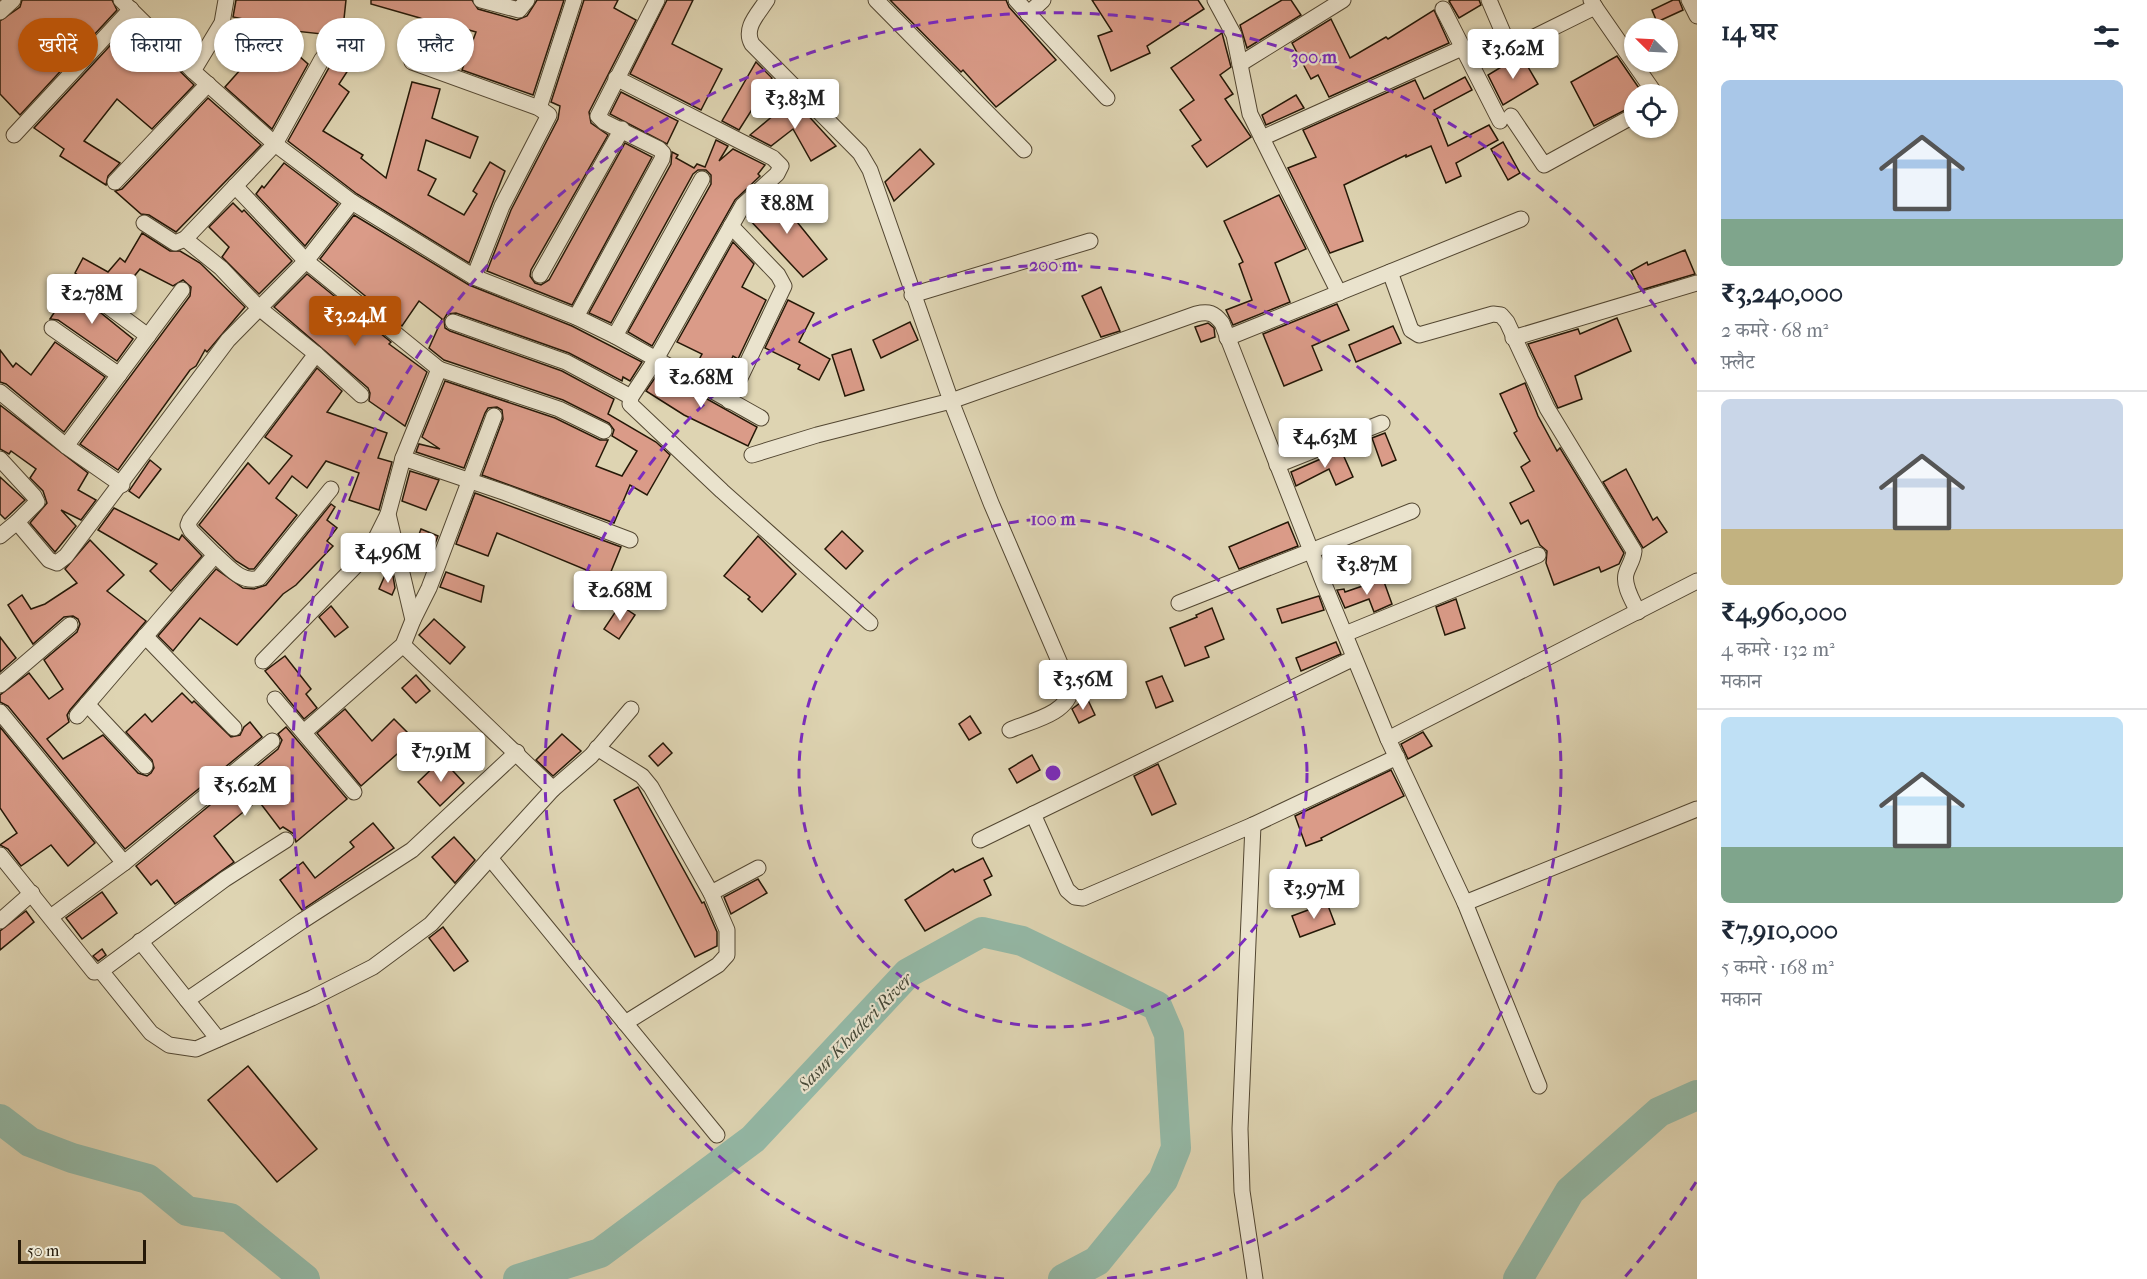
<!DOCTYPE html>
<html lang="hi">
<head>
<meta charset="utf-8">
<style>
  :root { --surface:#fff; --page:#f2f2f3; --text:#1f2937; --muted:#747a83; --line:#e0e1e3; --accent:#b45309 }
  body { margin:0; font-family:"IM FELL French Canon","Noto Serif Devanagari",serif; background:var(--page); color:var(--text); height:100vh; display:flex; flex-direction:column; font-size:22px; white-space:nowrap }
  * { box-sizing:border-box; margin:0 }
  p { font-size:20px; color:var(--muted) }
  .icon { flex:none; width:33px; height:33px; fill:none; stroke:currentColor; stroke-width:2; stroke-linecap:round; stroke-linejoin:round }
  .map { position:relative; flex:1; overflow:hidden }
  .panel { display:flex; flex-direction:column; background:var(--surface); width:450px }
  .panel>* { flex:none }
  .top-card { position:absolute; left:18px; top:18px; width:570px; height:54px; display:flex; gap:12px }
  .needle { width:39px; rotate:294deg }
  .buttons { position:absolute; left:1624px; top:18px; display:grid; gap:12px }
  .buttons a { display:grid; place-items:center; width:54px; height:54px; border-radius:50%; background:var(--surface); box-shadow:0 2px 4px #0004; font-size:30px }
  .scale { position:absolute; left:18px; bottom:15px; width:128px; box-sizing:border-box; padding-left:6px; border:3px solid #251807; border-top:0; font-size:16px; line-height:21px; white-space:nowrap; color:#251807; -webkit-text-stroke:4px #eae3cd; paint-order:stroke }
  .price { position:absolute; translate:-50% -51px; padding:0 14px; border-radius:6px; background:#fff; color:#222; font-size:20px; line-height:39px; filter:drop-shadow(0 2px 3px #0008) }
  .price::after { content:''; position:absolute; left:50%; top:36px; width:18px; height:14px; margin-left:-9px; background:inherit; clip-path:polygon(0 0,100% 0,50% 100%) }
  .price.active { background:var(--accent); color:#fff }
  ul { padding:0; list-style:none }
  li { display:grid; align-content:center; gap:12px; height:318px; padding:0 24px }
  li+li { border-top:2px solid var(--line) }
  li span { display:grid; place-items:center; height:186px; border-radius:9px; color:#555 }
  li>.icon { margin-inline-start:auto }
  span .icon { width:108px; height:108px; fill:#fffc; stroke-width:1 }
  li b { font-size:26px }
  h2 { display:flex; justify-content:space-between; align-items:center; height:72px; padding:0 24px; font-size:26px }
  .pill { padding:0 21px; border-radius:27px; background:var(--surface); box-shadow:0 2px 4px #0004; font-size:21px; line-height:54px }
  .pill.active { background:var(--accent); color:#fff }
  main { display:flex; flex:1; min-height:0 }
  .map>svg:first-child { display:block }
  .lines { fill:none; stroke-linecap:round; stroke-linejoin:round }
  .river { stroke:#94b9a7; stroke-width:30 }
  .building { fill:#da9b88; stroke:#251807; stroke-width:1.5 }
  .street-casing { stroke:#534732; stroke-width:17 }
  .street { stroke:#eae3cd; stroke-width:15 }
  .ring { fill:none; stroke:#7b2cbf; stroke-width:3; stroke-dasharray:10 8 }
  .labels { text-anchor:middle; stroke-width:4.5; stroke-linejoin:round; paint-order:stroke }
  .water-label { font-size:18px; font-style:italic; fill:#464837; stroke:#eae3cd }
  .centre { fill:#7b2cbf; stroke:#eae3cd; stroke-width:3 }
  .ring-label { font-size:18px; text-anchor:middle; font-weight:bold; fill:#7b2cbf; stroke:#eae3cd; stroke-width:4.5; stroke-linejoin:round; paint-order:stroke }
</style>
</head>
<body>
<main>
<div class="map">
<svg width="1697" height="1279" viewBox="0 0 1697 1279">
  <rect width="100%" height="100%" fill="#ded4b2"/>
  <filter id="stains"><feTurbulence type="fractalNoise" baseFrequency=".00333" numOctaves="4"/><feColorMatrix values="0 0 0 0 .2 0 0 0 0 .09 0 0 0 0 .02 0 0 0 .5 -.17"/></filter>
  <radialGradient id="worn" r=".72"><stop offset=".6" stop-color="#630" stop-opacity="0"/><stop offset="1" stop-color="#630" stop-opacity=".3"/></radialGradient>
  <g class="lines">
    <!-- river -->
    <g class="river">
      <polyline points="0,1119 30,1142 72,1158 148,1179 187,1211 230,1218 305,1279"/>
      <polyline points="518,1279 600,1253 753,1139 908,973 982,932 1022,941 1157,1006 1169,1034 1176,1148 1163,1180 1097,1261 1063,1279"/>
      <polyline points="1518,1279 1570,1191 1659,1112 1697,1095"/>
    </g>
  </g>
  <!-- building -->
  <g class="building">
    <polygon points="22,0 112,0 117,10 20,115 0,94 0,21 20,7"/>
    <polygon points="236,0 346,0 341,47 356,58 339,84 349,92 323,131 363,155 361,158 386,178 412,82 440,89 432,118 478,137 470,158 426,140 418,170 436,179 428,195 464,215 477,194 473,191 490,162 505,171 469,263 357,194 288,141 331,64 331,55 323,49 332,35 276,29 279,26 233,17"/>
    <polygon points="371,0 472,0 478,9 517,20 527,16 537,0 564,0 533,95 462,70 476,32 448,24 446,29 420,18 371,4"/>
    <polygon points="584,0 618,0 614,8 636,20 589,112 591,123 608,135 531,270 530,276 535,283 541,285 549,280 625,143 652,157 572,305 487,271 511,210 558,119 560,106 551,102"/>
    <polygon points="667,0 693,0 672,44 722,69 701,110 630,74"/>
    <polygon points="890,0 1006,0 1009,7 1056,60 996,107 963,70 961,72"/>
    <polygon points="1092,0 1198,0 1204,9 1147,46 1150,53 1111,71 1098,36 1112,31"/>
    <polygon points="1282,0 1291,0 1301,15 1247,48 1240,25"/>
    <polygon points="1451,0 1479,0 1481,5 1459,18 1449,1"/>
    <polygon points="1673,0 1679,0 1683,10 1657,22 1652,10"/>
    <polygon points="1434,10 1449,43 1329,97 1318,75 1311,79 1292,43 1331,19 1350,58 1386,37 1388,39"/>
    <polygon points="131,23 194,85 152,129 117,99 84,141 120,163 108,176 106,185 60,156 64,149 34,128"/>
    <polygon points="273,33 308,64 272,129 225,87"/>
    <polygon points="1222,33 1231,67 1220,75 1233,94 1225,99 1251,137 1207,167 1192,146 1201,140 1180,110 1194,100 1171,68"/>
    <polygon points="1521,55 1538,84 1503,105 1488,75"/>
    <polygon points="1617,56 1643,94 1635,94 1635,105 1594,126 1571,82"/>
    <polygon points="756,62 772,78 739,130 722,121"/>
    <polygon points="1465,77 1472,90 1434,110 1448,146 1489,125 1498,140 1456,163 1461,176 1446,183 1431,146 1406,157 1406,155 1344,185 1363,241 1330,253 1288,168 1316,157 1303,130 1415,80 1424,99"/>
    <polygon points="621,92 678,121 667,144 610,114"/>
    <polygon points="1296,95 1304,108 1266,125 1262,115"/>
    <polygon points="208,98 261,145 176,232 149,215 141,214 115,191 122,189"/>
    <polygon points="793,99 836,146 811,161 793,129 771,146 750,135"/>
    <polygon points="716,140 728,146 719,161 733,149 765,165 758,174 760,176 735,200 652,346 628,332 711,184 711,175 706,170 698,170 693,174 611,323 589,313 671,164 672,152 678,155 676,158 694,168 697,164 705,167"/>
    <polygon points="1503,142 1520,173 1508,180 1491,149"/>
    <polygon points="920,149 934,164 894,201 885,182"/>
    <polygon points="284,163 338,204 305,246 256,194 262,186 264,188"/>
    <polygon points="772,191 827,259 803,277 747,217"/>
    <polygon points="1279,195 1306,249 1275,263 1290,302 1233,325 1226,310 1252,300 1239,264 1243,262 1224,221"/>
    <polygon points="233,203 242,212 244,210 292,261 259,294 222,257 229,247 209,227"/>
    <polygon points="354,215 469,285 572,326 642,362 630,381 623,377 622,381 569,353 456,313 447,314 444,319 445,328 450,331 562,371 614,399 608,414 656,442 670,455 647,495 630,485 614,523 482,475 503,419 502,410 497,407 488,408 485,413 464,468 416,452 419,444 440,449 422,437 445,381 555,418 600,440 608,440 596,466 622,476 637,451 612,436 614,430 609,423 563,400 444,360 429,348 442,319 419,301 402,326 320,259"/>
    <polygon points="142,233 170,251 180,251 200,263 245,307 207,352 205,350 196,366 190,370 118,470 80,444 190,296 191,287 183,280 173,286 140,269 115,300 75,273 83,258 108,272 120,258 125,262"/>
    <polygon points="733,242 754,264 742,287 766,300 738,359 733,356 720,384 694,369 702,354 677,342"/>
    <polygon points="1685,250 1695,274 1641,290 1631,271 1647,262 1648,265"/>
    <polygon points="307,274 391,342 389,344 427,372 405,426 369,401 370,393 368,388 274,307"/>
    <polygon points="1101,287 1120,331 1101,337 1082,296"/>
    <polygon points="70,288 133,339 117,361 58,320 50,319"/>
    <polygon points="788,300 814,313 799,342 830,359 819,380 798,369 800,365 765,348"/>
    <polygon points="1337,304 1349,330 1312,346 1322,370 1284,386 1263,334"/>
    <polygon points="1617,318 1631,351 1575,376 1582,399 1558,408 1528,344 1578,329 1580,334"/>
    <polygon points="910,322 918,340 881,358 873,340"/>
    <polygon points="1208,323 1214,328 1215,337 1201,342 1195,327"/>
    <polygon points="1393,326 1401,343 1356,362 1349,345"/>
    <polygon points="55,342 105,377 64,432 6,384 0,382 0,350 13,367 16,363 31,375"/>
    <polygon points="851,349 864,390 845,396 832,355"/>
    <polygon points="317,368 342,391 327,412 387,433 378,458 392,462 379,510 349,500 359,473 326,461 307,488 292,476 276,498 297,515 254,569 249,569 236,561 199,525 248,463 269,484 292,456 265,437"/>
    <polygon points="659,372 757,427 748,446 684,415 646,391"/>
    <polygon points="1525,383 1538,416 1557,451 1560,448 1624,553 1619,564 1601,572 1599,567 1554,585 1546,563 1547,551 1540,545 1528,520 1521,524 1510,503 1534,491 1521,467 1530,461 1514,433 1517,431 1500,394"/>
    <polygon points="0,405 88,473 78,490 96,500 81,520 61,510 76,526 55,552 30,523 47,503 43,491 30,478 36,469 11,451 9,454 0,449"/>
    <polygon points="1385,433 1396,460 1382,466 1372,438"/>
    <polygon points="1341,450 1353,477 1336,485 1329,469 1296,486 1291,472"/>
    <polygon points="150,460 161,469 139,498 129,491"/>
    <polygon points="1626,469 1653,520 1657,517 1667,532 1643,548 1603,482"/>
    <polygon points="410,471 439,480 426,510 402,501"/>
    <polygon points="0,477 25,500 5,519 0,514"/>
    <polygon points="475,493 621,547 608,579 497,533 488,556 456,544"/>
    <polygon points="331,504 335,507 327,520 337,528 327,541 333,546 296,585 283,594 237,645 200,618 173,651 158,636 216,569 243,588 254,589 266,585"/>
    <polygon points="114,508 179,540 182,535 202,556 171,591 150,571 157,564 98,530"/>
    <polygon points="1288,522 1298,546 1239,569 1229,547"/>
    <polygon points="421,529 438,536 432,551 415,545"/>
    <polygon points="842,531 863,551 846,569 825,549"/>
    <polygon points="758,536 796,574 762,612 748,599 750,597 724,576"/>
    <polygon points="90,540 124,575 107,591 146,621 70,710 67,715 69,722 47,739 63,759 103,735 138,773 147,776 151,773 154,768 152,760 126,732 145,714 152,722 182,693 192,703 194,701 231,737 240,735 244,727 250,722 262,737 125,849 8,706 0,702 0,695 29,673 49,699 63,689 44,660 77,632 80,624 78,619 73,616 64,617 33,644 8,605 22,595 31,609 45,604 77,583 65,569"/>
    <polygon points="446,572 484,586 481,602 440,587"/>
    <polygon points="386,573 393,576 395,588 392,595 379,589"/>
    <polygon points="1383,579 1392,604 1374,612 1369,599 1345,608 1337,590 1344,589 1345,592"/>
    <polygon points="1319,596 1324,610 1282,623 1277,609"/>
    <polygon points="1456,599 1465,628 1445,635 1436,607"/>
    <polygon points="620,605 635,615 619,639 604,629"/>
    <polygon points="331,606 348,627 335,637 319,617"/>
    <polygon points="1212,608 1224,639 1205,647 1209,657 1185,666 1170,628 1197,617 1196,615"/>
    <polygon points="434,619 465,647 450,664 419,635"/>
    <polygon points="0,637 16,658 0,672"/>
    <polygon points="1336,642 1341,654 1301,671 1296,658"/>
    <polygon points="285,656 311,689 306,694 317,708 304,719 265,671"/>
    <polygon points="416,675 430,691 416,703 402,688"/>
    <polygon points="1162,676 1173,701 1156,708 1146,682"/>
    <polygon points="1087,698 1095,715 1079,723 1072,709"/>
    <polygon points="345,709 372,741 394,719 414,739 361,786 317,733"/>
    <polygon points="970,716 981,733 969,740 959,724"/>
    <polygon points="0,727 95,843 68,866 51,845 21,866 8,849 0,845 17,833 0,808"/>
    <polygon points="286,727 347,799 296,842 294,834 283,827 280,829 258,800 214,836 234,862 175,904 157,880 151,885 136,866 278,749 282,740 278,734"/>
    <polygon points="1423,732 1432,746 1408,759 1401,744"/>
    <polygon points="562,734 581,751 553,776 536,760"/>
    <polygon points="663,743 672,753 658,766 649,756"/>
    <polygon points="1032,755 1040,770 1017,783 1009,769"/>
    <polygon points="442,759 464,783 440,806 418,782"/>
    <polygon points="1158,764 1176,804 1152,815 1134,776"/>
    <polygon points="1391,770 1404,796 1321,838 1322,840 1306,846 1295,816"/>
    <polygon points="638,787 702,903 704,902 717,932 717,946 695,957 614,800"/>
    <polygon points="373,823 394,848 302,910 280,880 303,862 315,878 354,847 350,842"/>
    <polygon points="454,837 475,860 455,883 432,857"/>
    <polygon points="983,858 992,876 984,880 991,895 925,931 905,900 953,869 955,872"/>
    <polygon points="758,879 767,893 731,914 724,897"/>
    <polygon points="102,892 117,913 82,939 66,918"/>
    <polygon points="1327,903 1335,924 1300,937 1292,916"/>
    <polygon points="26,911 34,922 0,950 0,931"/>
    <polygon points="443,927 468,961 454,971 429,938"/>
    <polygon points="102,949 106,955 98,961 93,956"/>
    <polygon points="248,1066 317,1149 277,1182 208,1100"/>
  </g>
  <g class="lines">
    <defs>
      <g id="street">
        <polyline points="121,0 193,71 275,144 352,202 474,277 576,317 615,336 761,418"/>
        <polyline points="481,0 519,10 527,0"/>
        <polyline points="876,0 1024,150"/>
        <polyline points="1016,0 1107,98"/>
        <polyline points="1215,0 1234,35 1250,114 1339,293"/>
        <polyline points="1489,0 1510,49 1595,7 1591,0"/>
        <polyline points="1689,0 1697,16"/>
        <polyline points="1595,7 1654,92 1653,94"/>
        <polyline points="1443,9 1500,121"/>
        <polyline points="0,12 13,0"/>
        <polyline points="1028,14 1043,0"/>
        <polyline points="412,62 539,108 549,115 502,206 474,277"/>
        <polyline points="1240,64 1343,0"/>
        <polyline points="193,71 222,23 226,0"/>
        <polyline points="616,78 773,158 781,166 777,174 743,205 656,359 631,397 630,404 722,491 870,623"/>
        <polyline points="539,108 574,0"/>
        <polyline points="1511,116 1544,165 1635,115"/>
        <polyline points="14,135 131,9"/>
        <polyline points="1262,138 1462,48"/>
        <polyline points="115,182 208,84"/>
        <polyline points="235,186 306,261 439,369 403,458 388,514 413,620 403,645 304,732"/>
        <polyline points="144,223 175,243 185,239"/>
        <path d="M 1390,272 L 1411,330 L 1419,335 L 1493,314 L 1501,315 L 1507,322 L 1547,408 L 1634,551 C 1633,561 1628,566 1626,574 C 1623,586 1633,601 1638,612"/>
        <polyline points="540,275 622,129"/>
        <polyline points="79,285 148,336"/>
        <polyline points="912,295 1090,241"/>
        <polyline points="576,317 662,159 663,153 659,149 604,122 598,116 657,0"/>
        <polyline points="453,322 566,362 631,397"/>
        <polyline points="52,328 119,375"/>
        <polyline points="615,336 702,179"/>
        <polyline points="1227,338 1521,219"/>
        <polyline points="1513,338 1697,283"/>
        <polyline points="316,354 361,395"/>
        <polyline points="439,369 559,409 604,431"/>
        <polyline points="0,392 66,446 122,485"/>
        <polyline points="729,401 784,286 778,275 731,226"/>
        <polyline points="66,446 182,290"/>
        <path d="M 752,455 L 817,435 L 951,401 L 870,170 L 860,153 L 752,44 C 743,28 758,14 767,0"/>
        <polyline points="403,458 506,493 630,540"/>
        <polyline points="0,459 34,496 37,502 17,522 49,560 57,563 66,556 228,340 306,261 352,202"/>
        <polyline points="1277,465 1382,423"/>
        <polyline points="0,536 17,522"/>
        <path d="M 215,555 C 228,566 241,584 259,578 L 331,489"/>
        <polyline points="1179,603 1412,511"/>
        <polyline points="413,620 429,588 494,416"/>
        <polyline points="1345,634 1538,555"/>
        <polyline points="145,636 234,728"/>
        <polyline points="403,645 553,789 490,858 717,1135"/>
        <polyline points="263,661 369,552 388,514"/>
        <polyline points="0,685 70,625"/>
        <polyline points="275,699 354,792"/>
        <polyline points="87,704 145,766"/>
        <polyline points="0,712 124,863"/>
        <polyline points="77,716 215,555 191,531 188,525 190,520 316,354 259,308 221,268 185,239 275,144 322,59"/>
        <path d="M 1010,730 C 1030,721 1068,714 1071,689 L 991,503 L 951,401 L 1196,314 C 1209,311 1214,313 1222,323 L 1324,584 L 1388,739 L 1465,903 L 1539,1086"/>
        <polyline points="1388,739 1697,581"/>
        <polyline points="597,748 642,776 651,787 711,893 727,930 727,955 718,965 625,1023"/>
        <polyline points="553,789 591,756 631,709"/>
        <polyline points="1033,814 1067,890 1075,897 1083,898 1253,825 1397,757"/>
        <polyline points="1253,825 1240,1129 1242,1191 1255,1279"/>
        <polyline points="980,840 1354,658"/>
        <polyline points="0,855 94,972 101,971 225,879 286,840"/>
        <polyline points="711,893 758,868"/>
        <polyline points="1465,903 1697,809"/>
        <polyline points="52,916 124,863 272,741"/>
        <polyline points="0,921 32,893"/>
        <polyline points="140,941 218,1039"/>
        <polyline points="101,971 151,1033 169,1045 196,1049 312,998 373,967 431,924 490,858"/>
        <polyline points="187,1000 302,921 412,850 517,752"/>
      </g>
    </defs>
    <!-- street casing -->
    <use href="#street" class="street-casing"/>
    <!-- street -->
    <use href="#street" class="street"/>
  </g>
  <!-- distance rings -->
  <g class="ring">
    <circle cx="1053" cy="773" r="254"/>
    <path d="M1004 1279A508 508 0 1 1 1102 1279"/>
    <path d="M1696 1182A762 762 0 0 1 1624 1278M482 1278A762 762 0 1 1 1696 364"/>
  </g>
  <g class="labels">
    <!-- water labels -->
    <g class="water-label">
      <text transform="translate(855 1032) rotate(-46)" y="6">Sasur Khaderi River</text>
    </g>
  </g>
  <circle cx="1053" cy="773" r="9" class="centre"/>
  <g class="ring-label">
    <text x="1314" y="63">300 m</text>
    <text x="1053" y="271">200 m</text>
    <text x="1053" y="525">100 m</text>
  </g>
  <rect width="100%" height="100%" filter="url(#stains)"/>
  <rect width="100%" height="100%" fill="url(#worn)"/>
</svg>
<div class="buttons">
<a><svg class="needle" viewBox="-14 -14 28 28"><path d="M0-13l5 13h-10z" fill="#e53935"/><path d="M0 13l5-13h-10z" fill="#747a83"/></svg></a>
<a><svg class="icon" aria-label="locate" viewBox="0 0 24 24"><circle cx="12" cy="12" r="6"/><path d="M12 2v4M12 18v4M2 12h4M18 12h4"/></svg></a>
</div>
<div class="scale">50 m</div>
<b class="price" style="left:1513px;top:80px">₹3.62M</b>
<b class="price" style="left:795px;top:130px">₹3.83M</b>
<b class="price" style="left:787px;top:235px">₹8.8M</b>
<b class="price" style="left:92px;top:325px">₹2.78M</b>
<b class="price active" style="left:355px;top:347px">₹3.24M</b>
<b class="price" style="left:701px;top:409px">₹2.68M</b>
<b class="price" style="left:1325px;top:469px">₹4.63M</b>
<b class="price" style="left:388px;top:584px">₹4.96M</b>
<b class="price" style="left:1367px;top:596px">₹3.87M</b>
<b class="price" style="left:620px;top:622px">₹2.68M</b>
<b class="price" style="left:1083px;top:711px">₹3.56M</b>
<b class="price" style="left:441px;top:783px">₹7.91M</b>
<b class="price" style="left:245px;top:817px">₹5.62M</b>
<b class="price" style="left:1314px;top:920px">₹3.97M</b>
<div class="top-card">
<a class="pill active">खरीदें</a>
<a class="pill">किराया</a>
<a class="pill">फ़िल्टर</a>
<a class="pill">नया</a>
<a class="pill">फ़्लैट</a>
</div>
</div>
<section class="panel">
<h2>14 घर<svg class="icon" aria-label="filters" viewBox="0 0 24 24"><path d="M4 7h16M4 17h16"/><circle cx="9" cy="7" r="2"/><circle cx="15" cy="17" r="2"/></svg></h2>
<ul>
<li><span style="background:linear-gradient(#a9c7e8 75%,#7fa58c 0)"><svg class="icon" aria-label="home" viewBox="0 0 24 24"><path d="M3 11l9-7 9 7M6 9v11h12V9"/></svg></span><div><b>₹3,240,000</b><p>2 कमरे · 68 m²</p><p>फ़्लैट</p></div></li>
<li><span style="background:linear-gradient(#c9d6e8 70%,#c2b280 0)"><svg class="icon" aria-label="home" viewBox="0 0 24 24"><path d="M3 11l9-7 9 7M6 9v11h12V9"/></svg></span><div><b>₹4,960,000</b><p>4 कमरे · 132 m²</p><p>मकान</p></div></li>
<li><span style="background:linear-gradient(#bfe0f5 70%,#7fa58c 0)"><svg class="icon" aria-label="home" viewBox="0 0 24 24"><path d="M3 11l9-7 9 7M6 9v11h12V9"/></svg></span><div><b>₹7,910,000</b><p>5 कमरे · 168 m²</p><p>मकान</p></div></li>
</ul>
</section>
</main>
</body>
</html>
